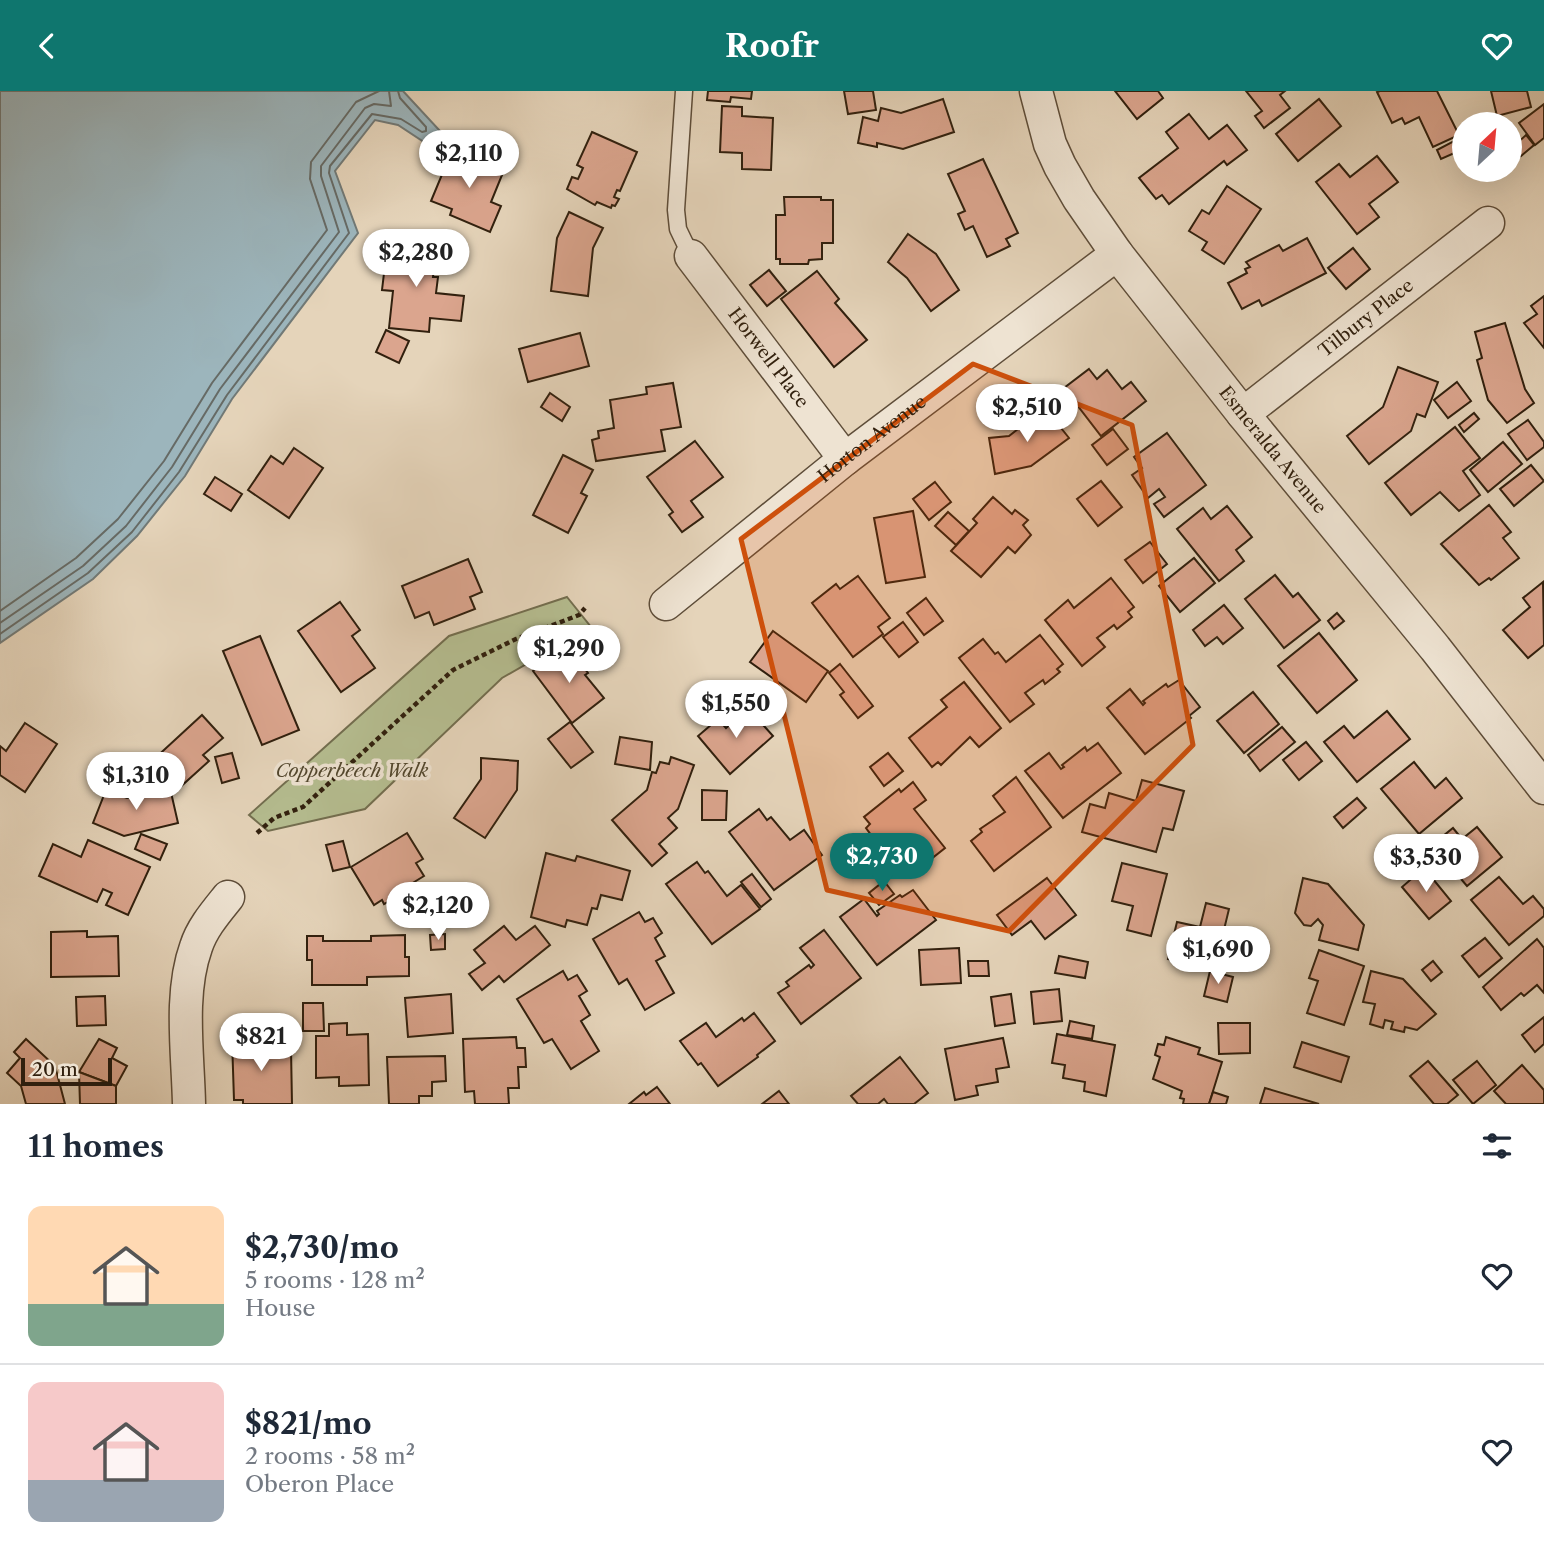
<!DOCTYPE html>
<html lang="en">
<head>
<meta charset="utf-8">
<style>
  :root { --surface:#fff; --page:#f2f2f3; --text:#1f2937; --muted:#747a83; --line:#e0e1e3; --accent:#0f766e }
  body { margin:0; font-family:"Libre Caslon Text",serif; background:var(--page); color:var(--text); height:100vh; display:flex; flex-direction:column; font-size:26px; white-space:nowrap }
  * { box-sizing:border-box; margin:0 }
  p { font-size:23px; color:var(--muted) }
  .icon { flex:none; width:38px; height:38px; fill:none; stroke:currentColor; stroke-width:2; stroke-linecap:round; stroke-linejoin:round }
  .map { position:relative; height:1013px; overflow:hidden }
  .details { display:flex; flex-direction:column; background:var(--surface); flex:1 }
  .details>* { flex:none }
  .needle { width:46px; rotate:26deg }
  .fabs { position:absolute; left:1452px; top:21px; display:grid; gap:14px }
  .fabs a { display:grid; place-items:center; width:70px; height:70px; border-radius:50%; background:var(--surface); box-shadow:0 7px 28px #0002; font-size:35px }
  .scale { position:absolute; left:21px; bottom:18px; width:91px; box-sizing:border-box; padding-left:7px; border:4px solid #31200e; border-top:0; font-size:19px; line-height:24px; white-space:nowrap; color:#31200e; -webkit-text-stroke:5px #eee3d2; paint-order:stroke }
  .price { position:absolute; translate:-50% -60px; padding:0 16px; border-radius:24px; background:#fff; color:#222; font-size:23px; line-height:46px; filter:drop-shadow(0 2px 4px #0008) }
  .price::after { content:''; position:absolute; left:50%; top:42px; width:21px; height:16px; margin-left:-10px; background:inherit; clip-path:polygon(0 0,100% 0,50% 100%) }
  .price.active { background:var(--accent); color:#fff }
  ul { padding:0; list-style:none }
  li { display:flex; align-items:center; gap:21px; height:175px; padding:0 28px }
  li+li { border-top:2px solid var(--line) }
  li span { display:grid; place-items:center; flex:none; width:196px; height:140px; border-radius:14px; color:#555 }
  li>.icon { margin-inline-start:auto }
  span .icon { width:84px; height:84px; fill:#fffc; stroke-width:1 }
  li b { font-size:30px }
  h2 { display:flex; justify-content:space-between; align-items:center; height:84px; padding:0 28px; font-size:30px }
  header { display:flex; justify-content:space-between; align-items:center; height:91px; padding:0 28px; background:var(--accent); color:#fff; font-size:32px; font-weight:700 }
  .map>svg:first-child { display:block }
  .green { fill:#b5bd90; stroke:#736e4f; stroke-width:2 }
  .water { fill:#9cb5bc; stroke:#717976; stroke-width:2 }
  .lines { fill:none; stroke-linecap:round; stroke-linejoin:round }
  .shore { stroke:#666a65; stroke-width:2 }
  .building { fill:#dba58e; stroke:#31200e; stroke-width:2 }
  .service-casing { stroke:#5e4d39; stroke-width:19 }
  .minor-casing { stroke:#5e4d39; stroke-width:35 }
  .path { stroke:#31200e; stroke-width:4.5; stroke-dasharray:5 3.5; stroke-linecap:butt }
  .service { stroke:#eee3d2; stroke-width:16 }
  .minor { stroke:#eee3d2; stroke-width:32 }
  .marked { fill:#cd500c; fill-opacity:0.2; stroke:#cd500c; stroke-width:5; stroke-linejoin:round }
  .labels { text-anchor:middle; stroke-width:7; stroke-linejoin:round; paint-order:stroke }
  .street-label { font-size:18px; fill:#31200e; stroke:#eee3d2 }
  .park-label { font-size:18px; font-style:italic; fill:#52472e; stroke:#eee3d2 }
</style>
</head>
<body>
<header><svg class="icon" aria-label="back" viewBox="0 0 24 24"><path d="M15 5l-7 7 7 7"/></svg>Roofr<svg class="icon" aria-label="heart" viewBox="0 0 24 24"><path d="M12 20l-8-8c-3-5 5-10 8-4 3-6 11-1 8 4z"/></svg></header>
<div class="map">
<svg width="1544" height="1013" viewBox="0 0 1544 1013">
  <rect width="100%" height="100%" fill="#e5d4ba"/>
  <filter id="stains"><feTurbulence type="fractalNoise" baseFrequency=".00286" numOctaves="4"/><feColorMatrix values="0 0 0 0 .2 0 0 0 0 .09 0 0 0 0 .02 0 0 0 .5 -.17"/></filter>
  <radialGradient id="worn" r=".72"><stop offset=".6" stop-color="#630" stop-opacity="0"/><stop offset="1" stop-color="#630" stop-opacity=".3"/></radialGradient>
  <!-- green -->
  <polygon class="green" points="567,506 591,536 502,587 365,718 268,740 249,724 449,545"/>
  <!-- water -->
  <polygon class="water" points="0,0 403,0 440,40 433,57 398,34 375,29 335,80 358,142 232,308 185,385 137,445 93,488 0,552"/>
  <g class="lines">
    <!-- shore -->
    <g class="shore">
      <polyline points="0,520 76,467 118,428 164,370 212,292 327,139 310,88 311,71 356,11 379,0"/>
      <polyline points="0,532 83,475 126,435 172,376 220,298 339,141 321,85 321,75 365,17 374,13 391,15 389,0"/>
      <polyline points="0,543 88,482 132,441 179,381 227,304 349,142 329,82 330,75 372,23 401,28 422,41 426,40 426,36 400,7 398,0"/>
    </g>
  </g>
  <!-- building -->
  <g class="building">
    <polygon points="708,0 752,0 751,8 731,6 730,11 707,9"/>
    <polygon points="844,0 873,0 876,19 848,23"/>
    <polygon points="1115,0 1158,0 1163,7 1137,28"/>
    <polygon points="1246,0 1285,0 1280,4 1290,17 1264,37 1255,25 1262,20"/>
    <polygon points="1380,0 1437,0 1459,44 1433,56 1419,26 1405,33 1402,27 1392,32 1377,1"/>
    <polygon points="1491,0 1527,0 1531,16 1497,25"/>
    <polygon points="943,8 954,41 903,58 877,52 877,56 858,52 863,26 878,30 881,17 901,22"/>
    <polygon points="1319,8 1341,35 1298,70 1276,43"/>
    <polygon points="1544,13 1544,47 1535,54 1519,32"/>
    <polygon points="722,15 742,16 742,25 773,27 771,79 742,78 742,62 720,61"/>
    <polygon points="1189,23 1209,48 1227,34 1247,59 1227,74 1224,70 1169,113 1162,104 1156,108 1139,87 1178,57 1166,41"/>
    <polygon points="592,41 637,61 620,100 617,99 614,106 619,108 615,115 612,114 611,117 597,111 595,114 567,98 572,86 578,88 583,77 577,74"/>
    <polygon points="1526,44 1534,54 1521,65 1513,56"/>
    <polygon points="1454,50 1459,60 1441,68 1437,59"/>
    <polygon points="453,57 492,73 490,79 502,84 491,111 501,115 490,141 450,124 452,118 431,110"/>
    <polygon points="1377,65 1398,91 1369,113 1379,126 1357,143 1316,91 1339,73 1350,86"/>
    <polygon points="983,68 1018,142 1006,148 1010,155 987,166 973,135 965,139 958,123 965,120 948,83"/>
    <polygon points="1227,95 1261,118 1224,173 1202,159 1207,151 1189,140 1202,119 1209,123"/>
    <polygon points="784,106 821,106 821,109 833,109 833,152 822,152 822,168 809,169 808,173 780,173 780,168 776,168 776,124 785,124"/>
    <polygon points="569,121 603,137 593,157 588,205 551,200 557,147"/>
    <polygon points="908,143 936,163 959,199 931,220 907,187 888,171"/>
    <polygon points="1307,147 1326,182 1262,215 1259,209 1242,218 1228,192 1247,182 1245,178 1250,176 1246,171 1279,154 1283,160"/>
    <polygon points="388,149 431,154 429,168 435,169 433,186 438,186 436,202 464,205 461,230 430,227 429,241 389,237 393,200 382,199"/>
    <polygon points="1353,157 1370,178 1346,198 1328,177"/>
    <polygon points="769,179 786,200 767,215 750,194"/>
    <polygon points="817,180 839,208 835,212 867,249 834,276 781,208"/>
    <polygon points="1544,205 1544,257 1524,232 1537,223 1531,215"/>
    <polygon points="1505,232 1525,298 1534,312 1507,332 1488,309 1477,269 1482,267 1475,241"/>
    <polygon points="386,239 409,250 399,272 376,261"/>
    <polygon points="580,242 589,275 528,291 519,258"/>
    <polygon points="1398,276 1438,291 1425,326 1417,323 1411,340 1369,373 1347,345 1383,316"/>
    <polygon points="1089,278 1097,288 1107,279 1122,298 1131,291 1146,310 1101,345 1064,297"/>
    <polygon points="1457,291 1471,310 1448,327 1434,309"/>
    <polygon points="673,292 681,336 661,339 665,360 596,370 592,349 599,347 598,340 614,337 610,309 647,303 646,296"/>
    <polygon points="550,302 570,316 562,330 541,316"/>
    <polygon points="1045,317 1069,347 1031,375 995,383 989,347 1009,345"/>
    <polygon points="1474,322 1479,328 1464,341 1459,334"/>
    <polygon points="1528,329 1544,351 1544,356 1527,369 1508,343"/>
    <polygon points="1455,336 1480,367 1463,380 1480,404 1459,420 1440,401 1411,424 1385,392"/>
    <polygon points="1113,338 1128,358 1107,374 1092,354"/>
    <polygon points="1167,342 1206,394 1164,426 1154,413 1165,406 1159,398 1148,407 1132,384 1142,377 1134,366"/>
    <polygon points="695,350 723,386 691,410 703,426 682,441 669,424 673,421 647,386"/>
    <polygon points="1503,351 1522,373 1488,401 1470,379"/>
    <polygon points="294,357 323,377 289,427 248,399 271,365 283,373"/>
    <polygon points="563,364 593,379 581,402 587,405 568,442 533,424"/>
    <polygon points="1531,374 1544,390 1514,415 1500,398"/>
    <polygon points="215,386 242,403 231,420 204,403"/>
    <polygon points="1101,390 1122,416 1098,435 1077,408"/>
    <polygon points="935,391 951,411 929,429 913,408"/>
    <polygon points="993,406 1012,423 1015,419 1028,429 1023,434 1031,444 1015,462 1008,456 981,486 951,460 977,432 973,428"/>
    <polygon points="1489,414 1511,441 1503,447 1519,467 1491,489 1489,487 1479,494 1441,453"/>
    <polygon points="1227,415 1252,446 1236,459 1244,470 1219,490 1177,438 1203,417 1211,428"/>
    <polygon points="913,420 925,486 886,492 874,427"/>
    <polygon points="948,421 969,440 956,454 935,435"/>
    <polygon points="1150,451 1167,473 1143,492 1125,469"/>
    <polygon points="1194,467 1215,492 1180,521 1159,495"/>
    <polygon points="468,468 482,501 470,506 475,518 434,534 429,521 415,527 402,495"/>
    <polygon points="1275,484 1293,506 1298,502 1320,529 1284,557 1245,508"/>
    <polygon points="858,485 890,527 878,536 883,543 853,566 812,512 836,493 840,498"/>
    <polygon points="1111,487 1134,516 1128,521 1132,526 1117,538 1114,534 1097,547 1105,556 1082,575 1045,529 1068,509 1074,517"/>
    <polygon points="1543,491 1544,554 1528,567 1503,539 1530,516 1523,507"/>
    <polygon points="926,507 943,530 924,544 907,522"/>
    <polygon points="340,511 360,539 352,545 375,577 341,601 298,540"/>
    <polygon points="1224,514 1243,537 1223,553 1217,546 1205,555 1193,539"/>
    <polygon points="1337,522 1344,530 1334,538 1328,530"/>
    <polygon points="903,531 918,551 899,566 883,546"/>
    <polygon points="773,540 828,580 806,611 750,571"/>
    <polygon points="1319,542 1357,589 1317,622 1278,575"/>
    <polygon points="1040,544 1063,573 1057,578 1060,581 1045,593 1043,589 1025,602 1034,613 1010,631 959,567 983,548 995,563 998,561 1006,571"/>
    <polygon points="260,545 299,639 262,654 223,560"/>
    <polygon points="562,558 572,570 576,567 588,582 585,584 604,607 572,632 533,580"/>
    <polygon points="840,573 873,615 858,627 840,604 844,601 829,582"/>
    <polygon points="1179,589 1200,616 1189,625 1191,627 1145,663 1107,617 1130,598 1143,614 1145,612 1143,610 1166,593 1168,596"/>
    <polygon points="964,591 1001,637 979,656 970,646 941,674 938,671 932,676 909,647 947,616 941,609"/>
    <polygon points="1253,601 1279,633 1244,662 1217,630"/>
    <polygon points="748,617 773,645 730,683 698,645 718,628 726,637"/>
    <polygon points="1387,620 1410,648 1357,691 1324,651 1344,635 1354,647"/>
    <polygon points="202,624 223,647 203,664 209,670 178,698 152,670"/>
    <polygon points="570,631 593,661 571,677 548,648"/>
    <polygon points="25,632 57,653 25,701 0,684 0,655 6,660"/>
    <polygon points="1282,636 1295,651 1260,680 1248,664"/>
    <polygon points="620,646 652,651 650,679 615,673"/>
    <polygon points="1306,651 1322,670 1299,689 1283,669"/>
    <polygon points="1098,652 1121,682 1063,727 1025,680 1049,662 1061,678 1064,676 1062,674 1085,656 1087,660"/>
    <polygon points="232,662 239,687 222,692 215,666"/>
    <polygon points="888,662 903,680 884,695 870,676"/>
    <polygon points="671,666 694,674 678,718 668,727 677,737 659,753 667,762 652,775 612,729 647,699 652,681 656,682 660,671 669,673"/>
    <polygon points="481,667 518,670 517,699 485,747 454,727 481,688"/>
    <polygon points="1414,671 1435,697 1446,687 1462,707 1419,743 1381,698"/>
    <polygon points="1016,686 1051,736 994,780 971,750 982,741 980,738 1005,721 993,705"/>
    <polygon points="1142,689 1184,700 1173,739 1163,737 1156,761 1082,741 1090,713 1105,717 1109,702 1136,710"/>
    <polygon points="913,691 926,709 914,718 945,757 926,772 918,762 898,777 886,763 882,766 873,755 877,752 866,737 870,733 864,726 899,698 901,701"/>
    <polygon points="170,697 178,732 124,745 93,732 106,699 127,707"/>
    <polygon points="702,699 727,700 726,729 702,729"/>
    <polygon points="1357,707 1366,717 1343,737 1334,726"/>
    <polygon points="759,718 767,729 771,726 790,749 804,739 822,764 774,799 729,741"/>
    <polygon points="1477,736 1502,766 1467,795 1432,754 1453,737 1462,748"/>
    <polygon points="407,742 423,768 416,772 424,785 398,801 400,804 384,813 382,809 374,814 351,776"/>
    <polygon points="141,743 167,753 160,769 135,758"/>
    <polygon points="88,749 150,776 128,824 106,814 112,802 103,798 97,811 39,785 53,753 81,766"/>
    <polygon points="343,750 350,776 333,780 326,754"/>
    <polygon points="546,762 575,770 577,765 630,780 622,809 601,804 597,818 592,817 587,834 567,829 565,836 531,826"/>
    <polygon points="697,771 705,782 708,780 727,805 741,794 760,818 712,853 666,793"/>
    <polygon points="1122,772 1167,783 1151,845 1127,839 1133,815 1112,810"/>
    <polygon points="1424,777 1451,810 1429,828 1402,796"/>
    <polygon points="752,783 771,808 761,816 741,791"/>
    <polygon points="1499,786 1523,813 1533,805 1544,818 1544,825 1509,854 1471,809"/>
    <polygon points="1047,787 1076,824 1045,848 1031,830 1012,844 997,824"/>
    <polygon points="1303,787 1328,793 1364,834 1358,859 1319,849 1323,834 1318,828 1311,835 1304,834 1295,822"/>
    <polygon points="884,790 894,803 879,814 869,802"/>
    <polygon points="913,799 936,829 877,874 840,826 864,808 877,825 879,823 877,820 900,804 902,806"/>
    <polygon points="1206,812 1229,818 1214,880 1168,868 1177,831 1200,836"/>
    <polygon points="639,821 645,831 653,827 662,842 655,847 665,865 656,870 674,902 645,919 627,888 619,893 593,848"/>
    <polygon points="504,835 516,849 535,835 550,854 504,891 499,885 482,899 469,883 485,872 474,859"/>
    <polygon points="824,839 861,887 801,933 778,902 789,895 786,891 809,874 811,877 814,874 800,857"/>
    <polygon points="87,840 87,846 118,845 119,885 51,886 51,841"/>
    <polygon points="445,843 445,858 431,859 430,844"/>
    <polygon points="405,844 405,866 409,866 409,885 367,886 367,894 312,894 312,869 307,869 307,845 323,845 323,850 371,850 371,845"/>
    <polygon points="1485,847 1502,867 1479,886 1462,865"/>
    <polygon points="1537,848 1544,857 1544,902 1537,894 1524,905 1521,902 1501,919 1483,896"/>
    <polygon points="959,857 961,892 921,894 919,859"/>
    <polygon points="1319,859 1364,875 1344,934 1307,922 1318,890 1309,887"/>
    <polygon points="1059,865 1088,871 1085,887 1055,882"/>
    <polygon points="968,870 988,870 989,885 969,885"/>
    <polygon points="1433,870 1442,881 1431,890 1422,879"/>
    <polygon points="563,880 568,889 577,884 587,900 579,905 590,924 581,930 599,960 571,978 552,948 544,952 517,908"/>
    <polygon points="1210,880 1233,886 1227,911 1204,905"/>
    <polygon points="1371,880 1403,888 1436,923 1417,939 1405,936 1404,941 1391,938 1393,931 1385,929 1383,937 1370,933 1375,913 1363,911"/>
    <polygon points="1059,898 1062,930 1034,933 1031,901"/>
    <polygon points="451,903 453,942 408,946 405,907"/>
    <polygon points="1011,903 1015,932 995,935 991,906"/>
    <polygon points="105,905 106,934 77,935 76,906"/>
    <polygon points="303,912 323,912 324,940 303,940"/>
    <polygon points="754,922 775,950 757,964 758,966 718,995 701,972 698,974 680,950 706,932 716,946 742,927 744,930"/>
    <polygon points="1544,926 1544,953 1535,961 1522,944"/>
    <polygon points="1070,930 1094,935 1092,948 1067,944"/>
    <polygon points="347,932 347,944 368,943 369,994 339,995 339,986 316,987 316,945 329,945 329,933"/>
    <polygon points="1218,932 1250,932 1250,962 1219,963"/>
    <polygon points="1057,943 1115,954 1106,1005 1084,1000 1085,991 1063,987 1065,974 1052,972"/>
    <polygon points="516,946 517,957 525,957 526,976 518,976 519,997 508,997 509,1013 475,1013 474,1000 465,1001 463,948"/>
    <polygon points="1166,946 1200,957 1198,963 1222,971 1209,1013 1183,1013 1184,1008 1180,1007 1182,1000 1153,988 1160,966 1155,964 1158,953 1164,954"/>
    <polygon points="1003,947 1009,976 996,978 998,991 976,995 978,1004 955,1009 945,958"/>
    <polygon points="26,948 55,975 65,1013 26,1013 21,995 7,982 20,967 14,961"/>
    <polygon points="99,948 117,957 112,967 127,975 116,995 79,981"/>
    <polygon points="232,948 263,948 263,959 291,958 292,1013 243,1013 243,1009 234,1009"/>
    <polygon points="1302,951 1349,966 1341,991 1294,976"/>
    <polygon points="445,965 446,990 432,991 432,1005 419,1005 419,1013 389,1013 387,966"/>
    <polygon points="900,966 928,1002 914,1013 888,1013 884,1008 878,1013 858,1013 851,1005"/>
    <polygon points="1428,970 1458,1004 1447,1013 1434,1013 1410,985"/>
    <polygon points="1477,970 1496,994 1473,1013 1453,989"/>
    <polygon points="1522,974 1544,999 1544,1013 1506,1013 1494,1000"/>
    <polygon points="79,981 116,995 116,1013 80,1013"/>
    <polygon points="657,996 670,1013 629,1013 644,1001 646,1004"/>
    <polygon points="1265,997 1319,1013 1260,1013"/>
    <polygon points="779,1000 789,1013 762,1013"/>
    <polygon points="1213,1001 1228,1006 1226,1013 1209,1013"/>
  </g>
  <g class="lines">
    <defs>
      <polyline id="service" points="684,0 676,119 678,138 691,165"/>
      <g id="minor">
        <path id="s1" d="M 1036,0 L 1050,53 L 1060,75 L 1079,108 L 1117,163 L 1243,323 L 1435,557 L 1544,697"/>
        <path id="s2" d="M 691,165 L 845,368"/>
        <path id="s3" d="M 1243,323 L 1488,132"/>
        <path id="s4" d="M 666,513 L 845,368 L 1117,163"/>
        <path d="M 189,1013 C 188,963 179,903 196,856 C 202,837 216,821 228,806"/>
      </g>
    </defs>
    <!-- service casing -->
    <use href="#service" class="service-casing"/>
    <!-- minor casing -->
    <use href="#minor" class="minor-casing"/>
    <!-- path -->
    <polyline class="path" points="257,742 274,727 303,716 453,579 516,548 579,524 585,517"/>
    <!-- service -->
    <use href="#service" class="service"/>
    <!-- minor -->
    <use href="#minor" class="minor"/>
  </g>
  <!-- marked area -->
  <path class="marked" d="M 973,273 L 1132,334 L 1193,654 L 1009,840 L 827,799 L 741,448 Z"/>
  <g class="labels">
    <!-- street labels -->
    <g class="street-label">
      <text dy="6" stroke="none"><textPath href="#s3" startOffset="156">Tilbury Place</textPath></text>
      <text dy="6" stroke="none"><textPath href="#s2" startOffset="128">Horwell Place</textPath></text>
      <text dy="6" stroke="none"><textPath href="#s4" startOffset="264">Horton Avenue</textPath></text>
      <text dy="6" stroke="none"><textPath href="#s1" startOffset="434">Esmeralda Avenue</textPath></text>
    </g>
    <!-- park labels -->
    <g class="park-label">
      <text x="352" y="686">Copperbeech Walk</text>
    </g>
  </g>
  <rect width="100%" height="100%" filter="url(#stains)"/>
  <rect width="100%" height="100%" fill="url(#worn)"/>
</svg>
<div class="fabs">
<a><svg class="needle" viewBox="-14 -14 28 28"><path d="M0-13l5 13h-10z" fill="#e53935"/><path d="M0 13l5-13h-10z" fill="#747a83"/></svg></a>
</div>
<div class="scale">20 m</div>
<b class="price" style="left:469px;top:99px">$2,110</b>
<b class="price" style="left:416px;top:198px">$2,280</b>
<b class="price" style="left:1027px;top:353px">$2,510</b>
<b class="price" style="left:569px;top:594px">$1,290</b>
<b class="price" style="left:736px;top:649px">$1,550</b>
<b class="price" style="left:136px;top:721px">$1,310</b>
<b class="price active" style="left:882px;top:802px">$2,730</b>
<b class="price" style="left:1426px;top:803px">$3,530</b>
<b class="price" style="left:438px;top:851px">$2,120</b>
<b class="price" style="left:1218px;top:895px">$1,690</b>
<b class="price" style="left:261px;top:982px">$821</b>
</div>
<section class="details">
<h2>11 homes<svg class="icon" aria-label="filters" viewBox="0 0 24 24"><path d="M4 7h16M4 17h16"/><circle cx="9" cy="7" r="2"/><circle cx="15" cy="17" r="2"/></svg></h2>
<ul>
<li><span style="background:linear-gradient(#ffd9b3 70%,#7fa58c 0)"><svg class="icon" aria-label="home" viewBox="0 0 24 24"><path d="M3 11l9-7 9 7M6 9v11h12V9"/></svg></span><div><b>$2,730/mo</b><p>5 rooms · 128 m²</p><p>House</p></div><svg class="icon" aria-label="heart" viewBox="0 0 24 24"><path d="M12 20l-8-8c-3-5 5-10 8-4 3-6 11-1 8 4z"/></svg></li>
<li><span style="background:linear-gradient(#f6c9c9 70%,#9aa5b1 0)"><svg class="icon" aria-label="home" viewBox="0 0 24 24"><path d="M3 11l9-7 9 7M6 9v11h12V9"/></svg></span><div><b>$821/mo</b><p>2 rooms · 58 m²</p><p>Oberon Place</p></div><svg class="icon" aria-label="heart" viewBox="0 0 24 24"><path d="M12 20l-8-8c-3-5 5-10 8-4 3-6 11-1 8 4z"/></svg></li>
</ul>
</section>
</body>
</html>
